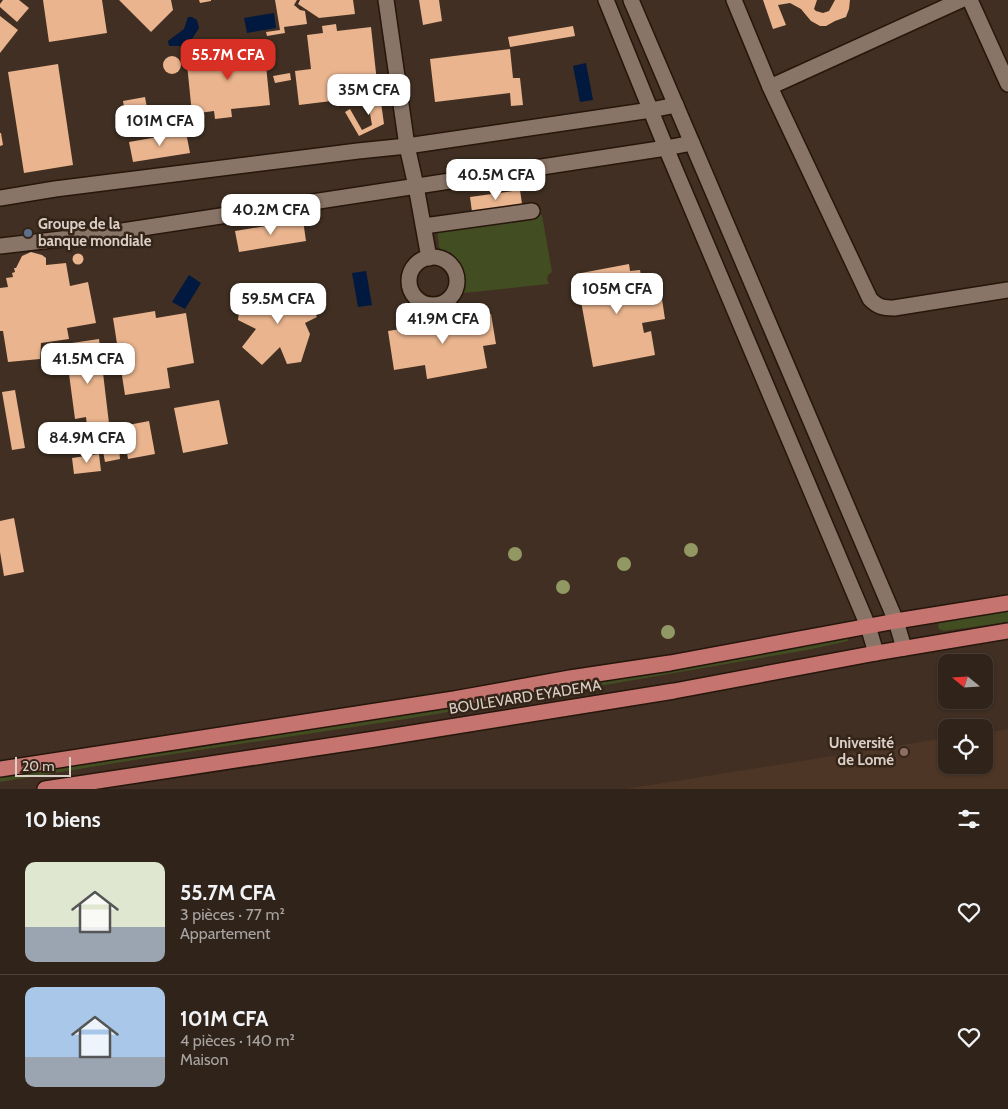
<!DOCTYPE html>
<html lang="fr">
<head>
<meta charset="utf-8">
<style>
  :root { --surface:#30231a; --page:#3c2f27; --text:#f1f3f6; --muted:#a8a4a2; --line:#4b4039; --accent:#d93025 }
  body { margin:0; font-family:Cabin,sans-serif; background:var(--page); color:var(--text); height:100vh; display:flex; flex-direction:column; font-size:19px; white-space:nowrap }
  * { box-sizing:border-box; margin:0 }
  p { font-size:16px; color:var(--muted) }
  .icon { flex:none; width:28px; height:28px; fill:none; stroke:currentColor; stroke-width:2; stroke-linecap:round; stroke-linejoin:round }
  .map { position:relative; height:789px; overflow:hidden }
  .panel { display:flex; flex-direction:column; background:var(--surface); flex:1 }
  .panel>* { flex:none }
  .needle { width:32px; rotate:288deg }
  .controls { position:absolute; left:938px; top:654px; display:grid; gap:10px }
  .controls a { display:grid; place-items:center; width:55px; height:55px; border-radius:10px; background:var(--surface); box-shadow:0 1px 4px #0004,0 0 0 1px var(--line); font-size:25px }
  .scale { position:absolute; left:15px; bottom:12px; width:56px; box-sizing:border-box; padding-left:5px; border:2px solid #dacfc7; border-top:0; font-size:14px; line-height:18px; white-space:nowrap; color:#dacfc7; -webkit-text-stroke:4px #352519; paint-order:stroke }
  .price { position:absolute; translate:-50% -42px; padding:0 11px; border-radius:10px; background:#fff; color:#222; font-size:16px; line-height:32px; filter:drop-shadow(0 1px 2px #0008) }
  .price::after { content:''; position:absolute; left:50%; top:30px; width:15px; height:11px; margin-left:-8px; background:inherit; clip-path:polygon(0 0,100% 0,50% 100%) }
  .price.active { background:var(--accent); color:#fff }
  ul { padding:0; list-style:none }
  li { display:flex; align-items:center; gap:15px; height:125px; padding:0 25px }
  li+li { border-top:1px solid var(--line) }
  li span { display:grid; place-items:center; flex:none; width:140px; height:100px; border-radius:10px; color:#555 }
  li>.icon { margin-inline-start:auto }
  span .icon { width:60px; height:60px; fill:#fffc; stroke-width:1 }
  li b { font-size:21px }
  h2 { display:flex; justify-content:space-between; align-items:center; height:60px; padding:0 25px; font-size:21px }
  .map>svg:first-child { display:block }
  .built { fill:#4d3625 }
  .green { fill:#434d22 }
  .water { fill:#01183f }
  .building { fill:#e9b48e }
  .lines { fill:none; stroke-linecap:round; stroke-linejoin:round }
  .minor-casing { stroke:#26160b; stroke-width:18 }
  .highway-casing { stroke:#26160b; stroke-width:18 }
  .minor { stroke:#897567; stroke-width:15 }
  .highway { stroke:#c57470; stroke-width:15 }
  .tree { fill:#929863 }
  .service-dot { fill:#5c6f8a; stroke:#352519; stroke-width:2 }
  .education-dot { fill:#8d6e63; stroke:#352519; stroke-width:2 }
  .labels { text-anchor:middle; stroke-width:5; stroke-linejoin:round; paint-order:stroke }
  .poi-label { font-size:15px; font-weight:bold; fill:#dacfc7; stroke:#352519; text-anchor:start }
  .street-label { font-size:15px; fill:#dacfc7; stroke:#352519 }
</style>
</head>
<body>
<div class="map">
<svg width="1008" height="789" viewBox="0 0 1008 789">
  <rect width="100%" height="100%" fill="#402f22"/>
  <!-- built -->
  <polygon class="built" points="1008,729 1008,789 625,789 946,738 946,765 984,765 984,733"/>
  <!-- green -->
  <g class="green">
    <path d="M 542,215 L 552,272 C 547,275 546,278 549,284 L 464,293 C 461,272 462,263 440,253 L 437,231 Z"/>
    <polygon points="1008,610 1008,622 944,631 939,629 938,627 939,623 941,622"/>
    <polygon points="848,638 848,641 807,650 419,717 134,760 0,782 0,774 447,707 682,669"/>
  </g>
  <!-- water -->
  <g class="water">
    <polygon points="274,13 276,28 247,33 244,18"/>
    <polygon points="188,17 192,17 197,20 199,28 192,39 182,46 169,46 168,41 184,29"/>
    <polygon points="586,63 593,100 580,102 573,66"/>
    <polygon points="366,271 372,305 358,307 352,273"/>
    <polygon points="189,275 201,283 185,309 172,302"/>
  </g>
  <!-- building -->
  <g class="building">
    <polygon points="3,0 19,0 29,8 17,22 0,7 0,4"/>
    <polygon points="43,0 102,0 107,33 49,42"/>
    <polygon points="119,0 171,0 173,10 151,32"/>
    <polygon points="199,0 211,0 211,1 200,3"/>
    <polygon points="275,0 297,0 294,5 300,10 305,11 307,24 284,27 285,33 267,36 266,32 280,30"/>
    <polygon points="300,0 353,0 355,14 319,18 298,4"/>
    <polygon points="419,0 439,0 442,21 423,25"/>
    <polygon points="763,0 817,0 814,9 816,11 823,13 829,11 835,0 850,0 849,9 846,17 835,21 826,26 820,26 811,21 801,9 790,3 778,5 786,25 773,29"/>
    <polygon points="0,16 18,30 0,53"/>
    <polygon points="336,24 337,31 371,27 377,82 362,84 364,97 299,105 295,71 311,69 307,35 323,33 322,26"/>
    <polygon points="573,26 575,36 510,47 508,37"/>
    <polygon points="264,46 270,105 231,109 232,117 215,119 214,111 192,114 186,54"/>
    <polygon points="510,49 513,78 520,78 523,105 511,106 510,93 435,102 430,59"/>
    <circle cx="172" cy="65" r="9"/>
    <polygon points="58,64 73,165 24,173 8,72"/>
    <polygon points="290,73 291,80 275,83 273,76"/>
    <polygon points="380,95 384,124 359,136 345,112 350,109 362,130 372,125 367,97"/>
    <polygon points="145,97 151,129 129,133 123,101"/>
    <polygon points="186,132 190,153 133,162 129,142"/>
    <polygon points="0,133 1,133 3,145 0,146"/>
    <polygon points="520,190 522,204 472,212 470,197"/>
    <polygon points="303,220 306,241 239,252 235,231"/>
    <polygon points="31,252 42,255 46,258 46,265 66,263 70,286 88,282 96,323 67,328 69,339 41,343 40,359 8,362 3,331 0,331 0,288 8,287 6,278 13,277 12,273 15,272 14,268 16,268 22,256"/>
    <circle cx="78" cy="259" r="5.5"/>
    <polygon points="629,264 630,271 640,270 644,293 637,294 639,303 662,299 665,319 642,323 644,333 651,331 655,355 593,367 576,274"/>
    <polygon points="278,285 306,298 317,317 305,323 310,334 301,362 287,364 280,347 262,365 242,347 256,329 238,320 240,305 259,311 254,292"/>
    <polygon points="155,311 156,318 186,313 194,363 167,368 170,388 125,395 113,318"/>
    <polygon points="453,312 454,320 491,314 496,344 483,346 487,368 427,379 425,365 394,370 388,331 420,326 418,318"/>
    <polygon points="99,339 110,432 88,435 86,417 75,419 65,344"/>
    <polygon points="15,390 25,448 12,450 2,392"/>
    <polygon points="219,400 228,444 183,453 174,408"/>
    <polygon points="149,421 155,454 128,459 123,426"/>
    <polygon points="119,448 120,459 105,462 103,451"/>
    <polygon points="99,454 101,471 74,474 72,458"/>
    <polygon points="14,518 24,572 4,576 0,552 0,521"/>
  </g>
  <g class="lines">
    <defs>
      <g id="minor">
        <polyline points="386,0 407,146 416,186 429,258"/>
        <polyline points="606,0 666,148 868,626 876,653"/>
        <polyline points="631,0 896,621 904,648"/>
        <path d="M 734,0 L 770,87 L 870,299 C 878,307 883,308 894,308 L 1008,290"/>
        <polyline points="970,0 1008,84"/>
        <polyline points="770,87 961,0"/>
        <polyline points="0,198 55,189 358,151 407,146 651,110 676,105"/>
        <polyline points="424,226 532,211"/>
        <polyline points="0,246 96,235 666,148 692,143"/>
        <circle cx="433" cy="281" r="24"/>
      </g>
      <g id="highway">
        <polyline points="0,769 454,699 570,678 670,663 896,621 1008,603"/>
        <polyline points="45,789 375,739 674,691 876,653 1008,631"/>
      </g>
    </defs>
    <!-- minor casing -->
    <use href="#minor" class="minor-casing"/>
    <!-- highway casing -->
    <use href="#highway" class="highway-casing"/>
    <!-- minor -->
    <use href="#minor" class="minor"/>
    <!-- highway -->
    <use href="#highway" class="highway"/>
  </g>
  <!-- trees -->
  <g class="tree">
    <circle cx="691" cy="550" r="7"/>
    <circle cx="515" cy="554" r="7"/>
    <circle cx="624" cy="564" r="7"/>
    <circle cx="563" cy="587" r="7"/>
    <circle cx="668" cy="632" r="7"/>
  </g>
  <!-- markers -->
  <circle class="service-dot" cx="28" cy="233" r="5"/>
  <circle class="education-dot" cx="904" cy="752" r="5"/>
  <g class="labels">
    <!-- poi labels -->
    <g class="poi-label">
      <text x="38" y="229">Groupe de la<tspan x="38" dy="17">banque mondiale</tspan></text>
      <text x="894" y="748" text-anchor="end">Université<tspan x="894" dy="17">de Lomé</tspan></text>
    </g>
    <!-- street labels -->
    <g class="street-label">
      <text transform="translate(525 697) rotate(-9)" y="5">BOULEVARD EYADEMA</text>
    </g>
  </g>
</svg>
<div class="controls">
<a><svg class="needle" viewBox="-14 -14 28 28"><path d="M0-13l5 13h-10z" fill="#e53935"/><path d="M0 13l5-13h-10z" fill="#a8a4a2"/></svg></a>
<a><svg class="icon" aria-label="locate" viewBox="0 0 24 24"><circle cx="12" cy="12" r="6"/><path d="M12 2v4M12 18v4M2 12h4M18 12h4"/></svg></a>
</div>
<div class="scale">20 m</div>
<b class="price active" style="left:228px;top:81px">55.7M CFA</b>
<b class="price" style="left:369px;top:116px">35M CFA</b>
<b class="price" style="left:160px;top:147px">101M CFA</b>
<b class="price" style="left:496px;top:201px">40.5M CFA</b>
<b class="price" style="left:271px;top:236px">40.2M CFA</b>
<b class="price" style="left:617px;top:315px">105M CFA</b>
<b class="price" style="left:278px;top:325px">59.5M CFA</b>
<b class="price" style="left:443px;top:345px">41.9M CFA</b>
<b class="price" style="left:88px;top:385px">41.5M CFA</b>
<b class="price" style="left:87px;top:464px">84.9M CFA</b>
</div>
<section class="panel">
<h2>10 biens<svg class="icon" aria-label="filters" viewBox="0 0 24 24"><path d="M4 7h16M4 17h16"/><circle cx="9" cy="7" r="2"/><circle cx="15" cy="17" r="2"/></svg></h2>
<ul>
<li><span style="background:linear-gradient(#dfe7d0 65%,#9aa5b1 0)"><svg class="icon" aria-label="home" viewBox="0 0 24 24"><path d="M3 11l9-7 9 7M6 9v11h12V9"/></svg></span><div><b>55.7M CFA</b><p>3 pièces · 77 m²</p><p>Appartement</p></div><svg class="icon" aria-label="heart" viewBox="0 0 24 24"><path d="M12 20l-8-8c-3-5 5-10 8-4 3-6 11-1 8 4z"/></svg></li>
<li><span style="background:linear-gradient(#a9c7e8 70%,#9aa5b1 0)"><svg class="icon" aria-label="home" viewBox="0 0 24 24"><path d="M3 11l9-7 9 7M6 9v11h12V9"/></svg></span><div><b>101M CFA</b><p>4 pièces · 140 m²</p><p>Maison</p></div><svg class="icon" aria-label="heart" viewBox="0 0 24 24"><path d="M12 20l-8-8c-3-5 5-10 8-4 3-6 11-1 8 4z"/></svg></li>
</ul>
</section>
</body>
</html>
